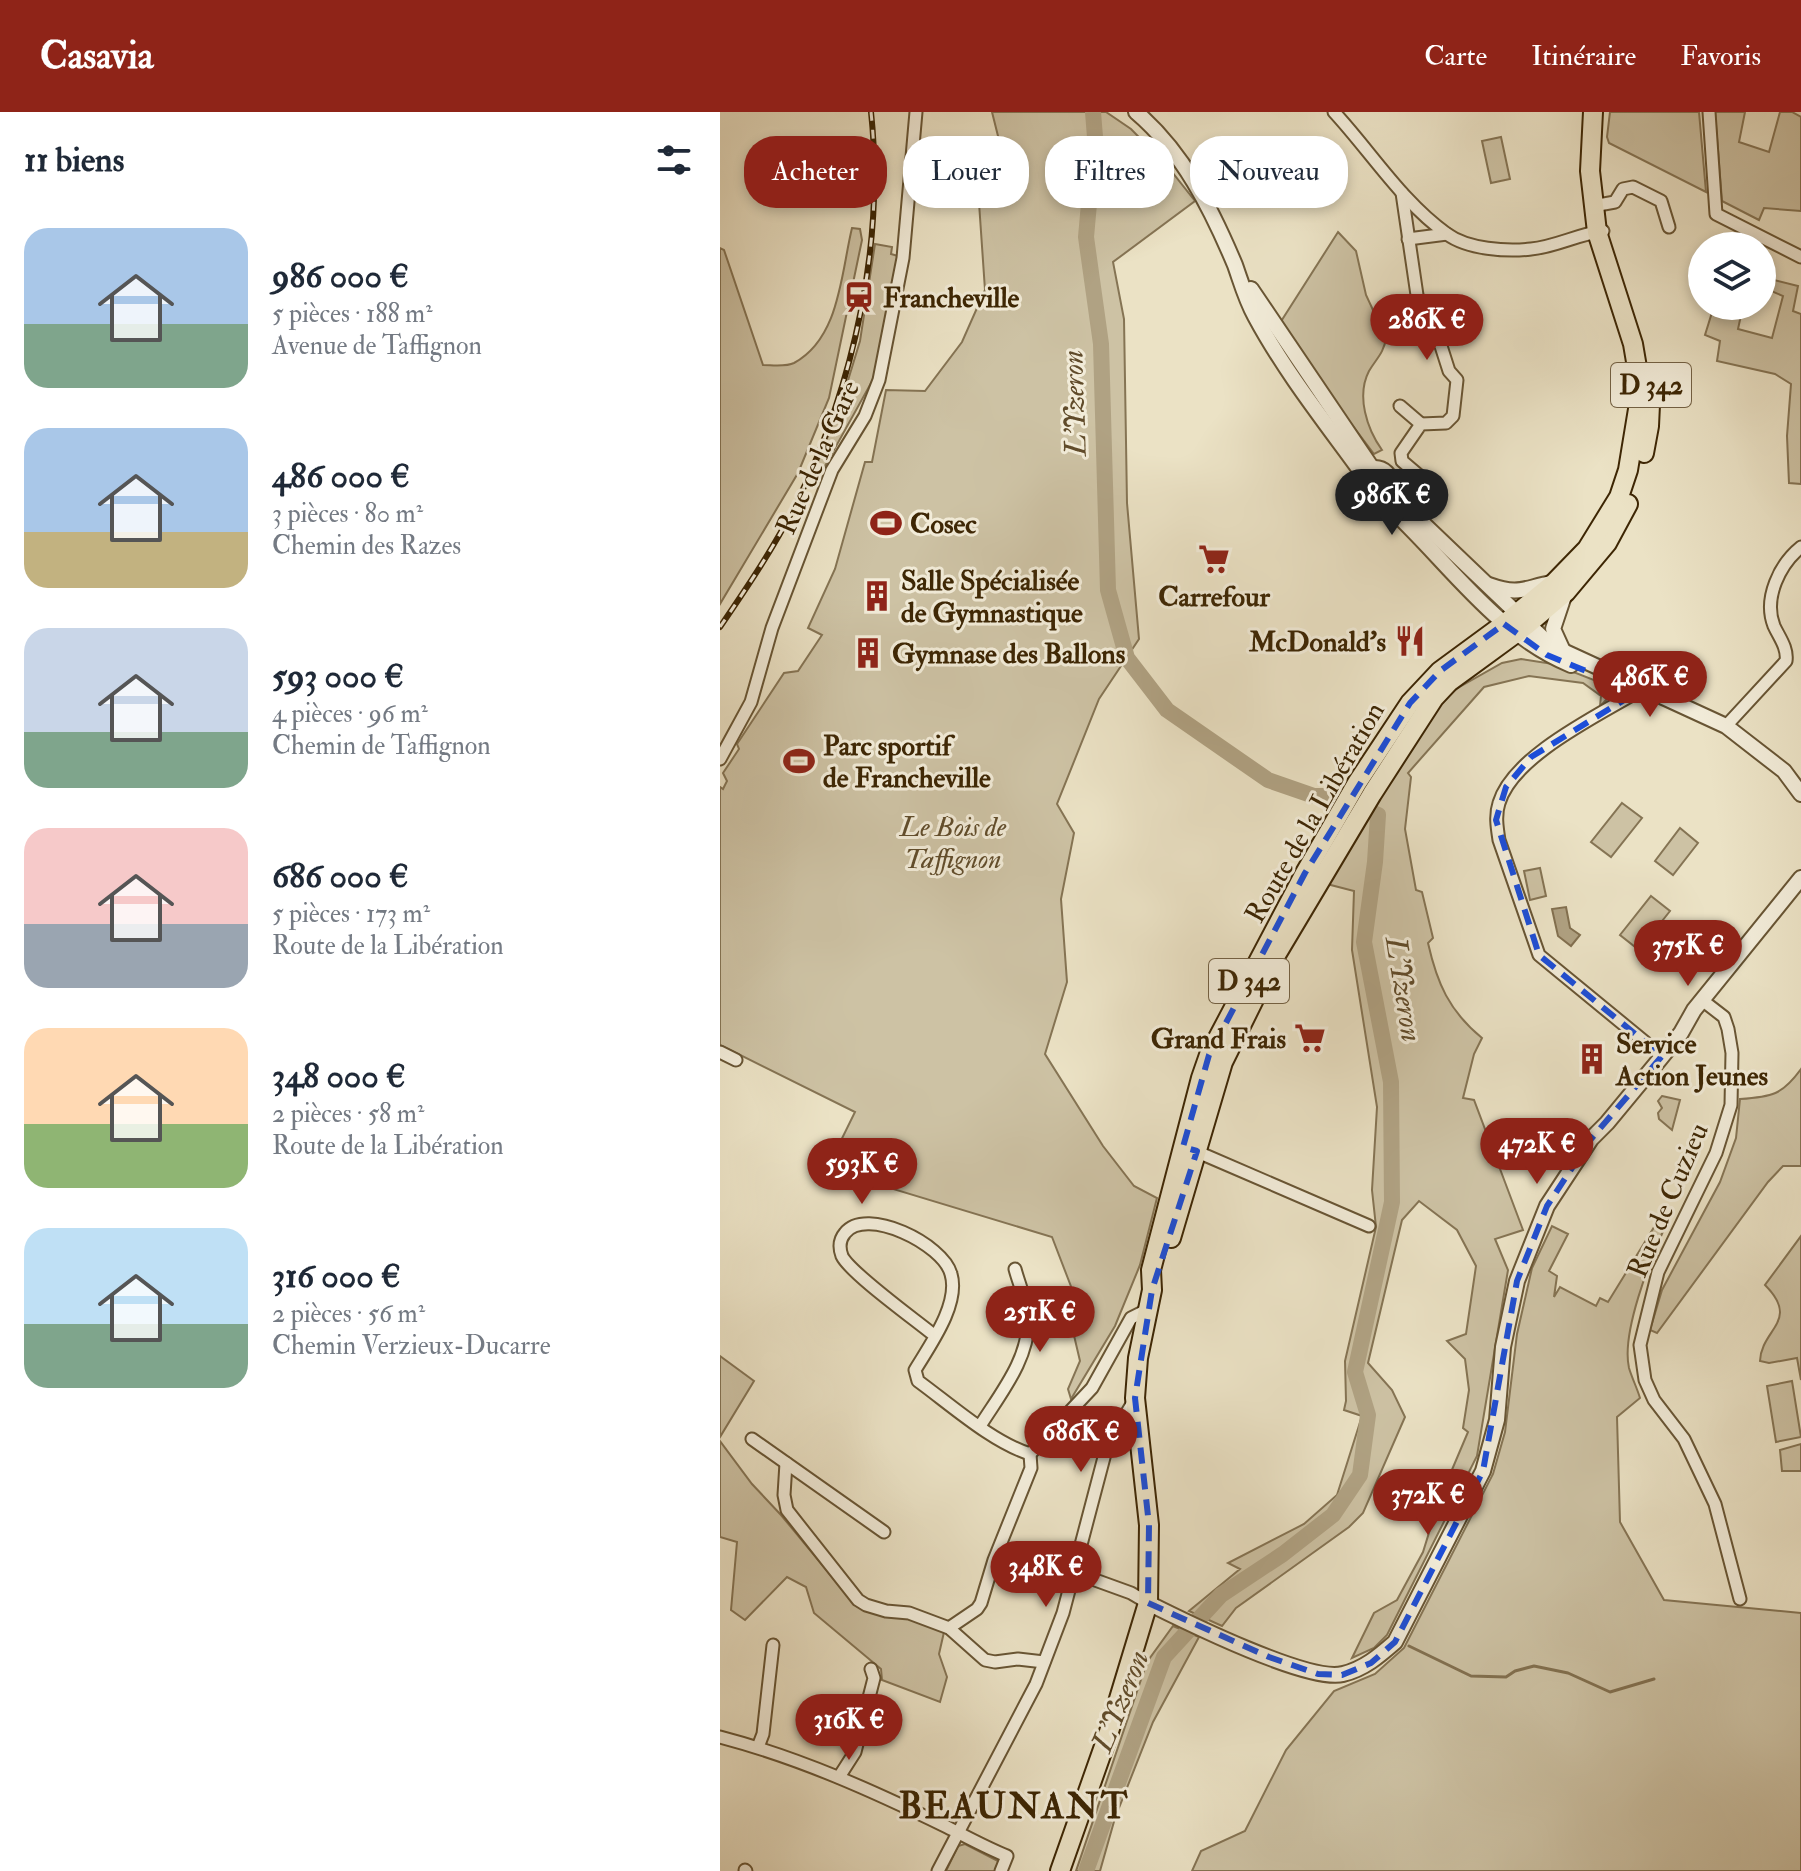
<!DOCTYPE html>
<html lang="fr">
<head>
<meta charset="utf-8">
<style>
  :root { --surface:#fff; --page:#f6f6f7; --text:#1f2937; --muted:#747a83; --accent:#8f2418 }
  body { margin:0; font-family:"IM FELL Double Pica",serif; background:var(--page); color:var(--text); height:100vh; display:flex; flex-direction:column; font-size:30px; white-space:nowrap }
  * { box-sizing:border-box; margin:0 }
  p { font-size:26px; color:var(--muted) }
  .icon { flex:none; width:44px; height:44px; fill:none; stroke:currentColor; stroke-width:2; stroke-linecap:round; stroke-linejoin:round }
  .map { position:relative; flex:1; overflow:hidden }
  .side { display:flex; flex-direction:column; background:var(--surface); width:720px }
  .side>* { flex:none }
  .guide { position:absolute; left:24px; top:24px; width:760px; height:72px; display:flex; gap:16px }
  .tools { position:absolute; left:968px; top:120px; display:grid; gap:16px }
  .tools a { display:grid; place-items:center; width:88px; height:88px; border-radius:50%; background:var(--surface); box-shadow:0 4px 12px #0003; font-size:40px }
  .price { position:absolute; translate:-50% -68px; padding:0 18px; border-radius:28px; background:var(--accent); color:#fff; font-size:26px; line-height:52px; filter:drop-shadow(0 2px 4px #0008) }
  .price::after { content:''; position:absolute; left:50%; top:48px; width:24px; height:18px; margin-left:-12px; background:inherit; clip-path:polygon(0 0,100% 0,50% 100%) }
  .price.active { background:#222; color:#fff }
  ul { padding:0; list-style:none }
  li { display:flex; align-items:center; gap:24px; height:200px; padding:0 24px }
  li span { display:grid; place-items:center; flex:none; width:224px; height:160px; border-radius:24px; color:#555 }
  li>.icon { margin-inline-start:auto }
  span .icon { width:96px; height:96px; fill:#fffc; stroke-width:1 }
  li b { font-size:34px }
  h2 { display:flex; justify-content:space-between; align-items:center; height:96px; padding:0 24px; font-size:34px }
  .chip { padding:0 28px; border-radius:32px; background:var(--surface); box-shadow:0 4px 12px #0003; font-size:28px; line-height:72px }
  .chip.active { background:var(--accent); color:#fff }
  header { display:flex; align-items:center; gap:48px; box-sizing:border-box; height:112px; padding:0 40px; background:var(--accent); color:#fff }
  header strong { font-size:38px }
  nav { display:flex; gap:44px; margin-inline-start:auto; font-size:28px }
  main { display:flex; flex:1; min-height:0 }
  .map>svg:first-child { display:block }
  .green { fill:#cdc2a4; stroke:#857454; stroke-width:2 }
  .water { fill:#b0a283; stroke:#827050; stroke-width:2 }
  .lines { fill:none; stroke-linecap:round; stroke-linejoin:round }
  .stream { stroke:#827050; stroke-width:3 }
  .river { stroke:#b0a283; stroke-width:16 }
  .minor-casing { stroke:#685534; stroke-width:15 }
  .tertiary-casing { stroke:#685534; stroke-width:18 }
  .primary-casing { stroke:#3d2604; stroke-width:22 }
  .minor { stroke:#f2ecd9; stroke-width:11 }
  .tertiary { stroke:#f2ecd9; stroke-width:14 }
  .primary { stroke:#ebe2c5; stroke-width:18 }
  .rail-casing { stroke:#3d2604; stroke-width:6 }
  .rail { stroke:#f2ecd9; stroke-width:3; stroke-dasharray:9; stroke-linecap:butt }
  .marked { fill:none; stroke:#1d4ed8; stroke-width:6; stroke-dasharray:16 10; stroke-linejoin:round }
  .labels { text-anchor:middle; stroke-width:6; stroke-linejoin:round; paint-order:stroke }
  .shield { fill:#f2ecd9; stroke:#736144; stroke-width:2 }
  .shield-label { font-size:26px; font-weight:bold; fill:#3d2604 }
  .poi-label { font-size:28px; font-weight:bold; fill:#3d2604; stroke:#f2ecd9; text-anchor:start }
  .street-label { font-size:28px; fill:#3d2604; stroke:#f2ecd9 }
  .park-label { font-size:28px; font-style:italic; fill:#614d2c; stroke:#f2ecd9 }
  .water-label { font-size:30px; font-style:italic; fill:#604b2a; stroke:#f2ecd9 }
  .district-label { font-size:36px; font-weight:bold; letter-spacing:2px; fill:#3d2604; stroke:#f2ecd9 }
</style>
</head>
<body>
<header>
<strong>Casavia</strong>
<nav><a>Carte</a><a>Itinéraire</a><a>Favoris</a></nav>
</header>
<main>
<section class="side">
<h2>11 biens<svg class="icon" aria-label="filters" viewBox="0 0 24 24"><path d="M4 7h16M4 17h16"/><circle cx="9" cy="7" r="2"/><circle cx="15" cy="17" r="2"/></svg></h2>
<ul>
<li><span style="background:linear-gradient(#a9c7e8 60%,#7fa58c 0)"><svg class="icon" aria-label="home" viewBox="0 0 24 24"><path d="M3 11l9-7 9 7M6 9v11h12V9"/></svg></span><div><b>986 000 €</b><p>5 pièces · 188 m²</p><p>Avenue de Taffignon</p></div></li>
<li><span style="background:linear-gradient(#a9c7e8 65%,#c2b280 0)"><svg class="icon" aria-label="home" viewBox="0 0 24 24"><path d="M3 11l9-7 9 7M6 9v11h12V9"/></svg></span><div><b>486 000 €</b><p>3 pièces · 80 m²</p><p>Chemin des Razes</p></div></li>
<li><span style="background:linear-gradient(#c9d6e8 65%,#7fa58c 0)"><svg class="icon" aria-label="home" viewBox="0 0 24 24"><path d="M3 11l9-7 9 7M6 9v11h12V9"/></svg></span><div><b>593 000 €</b><p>4 pièces · 96 m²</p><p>Chemin de Taffignon</p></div></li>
<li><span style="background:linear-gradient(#f6c9c9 60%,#9aa5b1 0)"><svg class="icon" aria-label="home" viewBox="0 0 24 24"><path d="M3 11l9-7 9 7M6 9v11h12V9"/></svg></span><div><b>686 000 €</b><p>5 pièces · 173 m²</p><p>Route de la Libération</p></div></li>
<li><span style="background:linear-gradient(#ffd9b3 60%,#8fb573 0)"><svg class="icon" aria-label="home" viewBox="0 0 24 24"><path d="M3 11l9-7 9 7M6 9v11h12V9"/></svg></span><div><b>348 000 €</b><p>2 pièces · 58 m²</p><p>Route de la Libération</p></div></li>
<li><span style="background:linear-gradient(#bfe0f5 60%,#7fa58c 0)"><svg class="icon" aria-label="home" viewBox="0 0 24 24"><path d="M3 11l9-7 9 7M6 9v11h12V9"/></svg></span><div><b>316 000 €</b><p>2 pièces · 56 m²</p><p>Chemin Verzieux-Ducarre</p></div></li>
</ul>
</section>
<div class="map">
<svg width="1081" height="1759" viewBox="0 0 1081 1759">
  <rect width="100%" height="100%" fill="#ebe2c5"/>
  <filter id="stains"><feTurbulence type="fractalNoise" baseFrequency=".0025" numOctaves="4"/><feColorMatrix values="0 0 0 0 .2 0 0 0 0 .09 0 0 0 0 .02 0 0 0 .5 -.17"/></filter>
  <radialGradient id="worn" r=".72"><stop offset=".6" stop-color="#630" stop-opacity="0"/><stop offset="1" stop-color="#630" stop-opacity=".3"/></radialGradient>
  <!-- green -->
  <g class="green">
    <polygon points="272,0 386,0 411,17 448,55 475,89 393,150 404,207 407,391 419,527 379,587 337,692 354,721 341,787 347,870 325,942 383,1034 414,1074 437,1086 420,1153 395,1214 351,1287 348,1277 360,1249 348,1198 352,1177 332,1125 107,1057 135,1000 0,933 0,675 3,677 7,669 3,661 19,637 17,632 64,561 78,559 102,523 88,516 115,457 145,350 152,350 166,278 205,279 242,230 265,178 258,76 279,28"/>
    <polygon points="890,0 979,0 986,80 889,31 887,25"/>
    <polygon points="995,0 1025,0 1019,30 1049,40 1060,0 1072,0 1081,5 1081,99 1044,96 1039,108 1002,89"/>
    <polygon points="781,25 790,67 771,71 762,29"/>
    <path d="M 132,116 L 140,117 L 142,128 L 109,286 L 78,361 L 0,492 L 0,136 L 4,138 L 43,253 C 52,253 66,255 74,251 C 120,226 121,161 132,116 Z"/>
    <path d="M 618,120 L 636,139 L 646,183 L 666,226 C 664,241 656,247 649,259 C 636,284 647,317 662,338 L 654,342 L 602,273 L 560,211 Z"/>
    <polygon points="155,132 172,135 171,142 178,144 155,264 94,374 89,373 122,288 140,229"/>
    <polygon points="1042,165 1078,174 1073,199 1081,202 1081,372 1069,371 1067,324 1071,272 1055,262 997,249 1000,229 985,223 994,194 1023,194 1018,217 1052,226 1063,184 1042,175"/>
    <path d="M 801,547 L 833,552 L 897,577 L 880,594 L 881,584 L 863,571 L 809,564 L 764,575 L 688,661 L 691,665 L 685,717 L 696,778 L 702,780 L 713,826 L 708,831 C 717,871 729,899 762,926 L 754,942 L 743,986 L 754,988 L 803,1118 L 775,1127 L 788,1158 L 757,1344 L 667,1523 L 654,1536 L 632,1546 L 654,1501 L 677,1488 L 703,1440 L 717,1395 L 723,1388 L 720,1386 L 748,1320 L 743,1316 L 749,1278 L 745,1247 L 727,1229 L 746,1222 L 756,1154 L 737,1118 L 699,1089 L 682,1108 L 648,1251 L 672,1278 L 685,1305 L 643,1401 L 629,1415 L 516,1496 L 502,1514 L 469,1499 L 520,1457 L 508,1451 L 584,1412 L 617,1383 L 642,1304 L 624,1298 L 626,1289 L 625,1249 L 656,1115 L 652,1078 L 657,995 L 632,838 L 634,779 L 607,772 L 706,608 L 736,577 L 782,551 Z"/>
    <polygon points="902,691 922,706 891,745 871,730"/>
    <polygon points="960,716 978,731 953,763 935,749"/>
    <polygon points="820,756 826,784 810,788 804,759"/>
    <polygon points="931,784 950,799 919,838 900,823"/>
    <path d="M 1081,957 L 1081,1054 L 1063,1054 L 1048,1070 L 937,1221 L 930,1218 L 942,1178 L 1000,1070 L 1016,1026 L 1020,987 C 1052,985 1062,983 1081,957 Z"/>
    <polygon points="942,984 960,988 952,1018 939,1007 938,1001 942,996 938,989"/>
    <path d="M 936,1112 L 944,1117 C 930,1149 901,1221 909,1256 C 912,1266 917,1276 920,1286 L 897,1305 L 900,1410 L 944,1488 L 1081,1501 L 1081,1759 L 472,1759 L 481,1739 L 525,1719 L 566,1638 L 614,1579 L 655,1562 L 684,1536 L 773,1362 L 785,1320 L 797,1222 L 812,1156 L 832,1114 L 848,1122 L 829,1159 L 837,1164 L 834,1185 L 840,1175 L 876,1194 L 880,1186 L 888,1190 Z"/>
    <path d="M 1081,1124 L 1081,1268 L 1077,1246 L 1049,1251 L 1040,1249 C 1041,1217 1081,1209 1045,1173 Z"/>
    <polygon points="0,1244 34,1269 0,1325"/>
    <polygon points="1072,1269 1081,1325 1056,1330 1047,1274"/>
    <polygon points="0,1329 32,1372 61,1403 136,1494 165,1504 188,1505 224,1520 219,1542 227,1565 220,1590 162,1568 161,1557 94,1501 86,1475 67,1465 25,1508 11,1498 17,1430 0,1425"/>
    <polygon points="1081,1332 1081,1359 1062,1359 1060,1338"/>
    <polygon points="453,1514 479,1525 433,1610 395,1706 380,1759 356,1759 427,1550"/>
    <polygon points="245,1732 280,1750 276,1759 226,1759 238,1734"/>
  </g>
  <!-- water -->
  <polygon class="water" points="846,795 850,816 860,823 851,834 838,824 832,797"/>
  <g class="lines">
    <!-- stream -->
    <polyline class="stream" points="689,1534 751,1564 786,1565 795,1559 814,1554 848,1561 890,1580 934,1567"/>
    <!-- river -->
    <polyline class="river" points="366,1759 444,1545 501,1483 563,1442 613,1403 640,1363 648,1303 635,1260 672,1090 671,970 644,830 655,750 658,703 612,684 594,684 548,668 447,598 407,546 388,478 381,232 366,125 375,25 373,0"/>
    <defs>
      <g id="minor">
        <path d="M 614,0 C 651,40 682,90 727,122 C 747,137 787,140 811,137 C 835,135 858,122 883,119"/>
        <polyline points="989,0 996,102 1081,145"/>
        <polyline points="682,81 697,183 705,210 721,234 729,259 737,268 733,304 726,311 701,312 681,341 682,349 702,366 707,378 686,395"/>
        <polyline points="873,94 895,90 903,77 913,75 941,89 949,115"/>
        <polyline points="688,127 727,122"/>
        <polyline points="680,294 701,312"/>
        <path d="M 917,580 C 877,604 793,644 779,691 C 775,703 777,715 779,728 L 819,843 L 942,944"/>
        <path d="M 1006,614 L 1066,549 C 1068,536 1059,525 1054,514 C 1043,486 1060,452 1081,435"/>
        <polyline points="0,647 31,590 52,516 112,358 145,304 159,268 183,146 196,0"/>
        <polyline points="982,888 1004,905 1008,917 1012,941 1011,993 996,1041 938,1160 920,1233 925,1268 934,1288 964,1327 995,1392 1020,1487"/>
        <polyline points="0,940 16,948"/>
        <polyline points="473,1038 649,1114"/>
        <path d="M 215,1224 C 197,1209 130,1161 122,1144 C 119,1136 119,1128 125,1121 C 146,1094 223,1132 231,1162 C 240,1192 210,1233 195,1258 L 198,1269 C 231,1293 272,1330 310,1342 L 372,1276 L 411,1206 L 427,1198"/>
        <path d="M 260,1314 C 280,1282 310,1246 308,1206 C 307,1190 299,1172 295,1157"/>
        <polyline points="32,1327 164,1420"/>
        <polyline points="66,1351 64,1383 67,1398 138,1488 146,1493 166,1499 189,1501 229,1516 265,1548 275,1550 298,1547 324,1550"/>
        <polyline points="353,1460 411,1481 428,1491"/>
        <polyline points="229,1516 257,1497 261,1491 274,1448 311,1356 310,1342"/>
        <path d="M 0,1625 C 80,1646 153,1679 227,1715 C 247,1725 267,1736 287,1744 L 281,1759"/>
        <polyline points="38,1635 43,1622 53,1533"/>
        <polyline points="119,1665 135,1640 154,1566 151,1557"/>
        <polyline points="25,1758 26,1759"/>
        <polyline points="218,1759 316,1572 343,1501 387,1334 415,1287"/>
      </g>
      <g id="tertiary">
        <path d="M 416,0 C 463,40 491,96 515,153 C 521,170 526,188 535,204 C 565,260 605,310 642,361"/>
        <polyline points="531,177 652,356"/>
        <circle cx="655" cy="372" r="16"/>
        <polyline points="669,379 826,529 843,539 1006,614 1064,659 1081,682"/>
        <path d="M 660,387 C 723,442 771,520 851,553"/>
        <path d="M 769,473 C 800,484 803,476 833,471"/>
        <polyline points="843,539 833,517 844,484"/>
        <path d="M 428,1491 C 464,1509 589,1571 623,1562 C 644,1557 659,1544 675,1530 L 763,1359 L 777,1308 L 783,1235 L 797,1169 L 827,1094 L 871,1027 L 887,1011 L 940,947 L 961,921 L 974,898 L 1081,766"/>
      </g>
      <g id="primary">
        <polyline points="924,341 929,314 931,271"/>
        <polyline points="451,1126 503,950 556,843 652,682 714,586 729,570 807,513 846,480 887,431 908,392"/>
        <polyline points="340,1759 388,1623 428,1491 429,1413 415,1286 418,1246 432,1178 431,1158 481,966 489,943 585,761 637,671 690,591 720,559 784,512 834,471 867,437 899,385 908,358 921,279 913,232 877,120 870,59 873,0"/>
      </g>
    </defs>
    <!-- minor casing -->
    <use href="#minor" class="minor-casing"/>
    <!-- tertiary casing -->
    <use href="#tertiary" class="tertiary-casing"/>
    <!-- primary casing -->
    <use href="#primary" class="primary-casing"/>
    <!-- minor -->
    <use href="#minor" class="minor"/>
    <!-- tertiary -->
    <use href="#tertiary" class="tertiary"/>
    <!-- primary -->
    <use href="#primary" class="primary"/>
    <defs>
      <path id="rail" d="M 0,515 C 28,474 55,434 77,390 C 134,272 165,131 151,0"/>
    </defs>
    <!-- rail casing -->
    <use href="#rail" class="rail-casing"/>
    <!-- rail -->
    <use href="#rail" class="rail"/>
  </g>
  <!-- marked area -->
  <path class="marked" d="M 784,512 L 827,543 L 917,580 L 811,645 L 786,675 L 776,708 L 819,843 L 942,944 L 871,1027 L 827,1094 L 797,1169 L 763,1359 L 675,1530 L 651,1551 L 622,1563 L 598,1562 L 549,1545 L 428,1491 L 429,1413 L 415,1286 L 432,1178 L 477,1039 L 463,1035 L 489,943 L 585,761 L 690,591 L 720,559 Z"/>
  <!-- icons -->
  <defs>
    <symbol id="station-bare" viewBox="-9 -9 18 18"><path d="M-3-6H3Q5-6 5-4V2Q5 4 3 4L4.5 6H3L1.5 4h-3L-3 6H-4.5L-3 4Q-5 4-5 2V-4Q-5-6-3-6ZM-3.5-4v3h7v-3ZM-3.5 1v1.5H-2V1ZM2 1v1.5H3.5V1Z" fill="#8f2418" stroke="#f2ecd9" stroke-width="2.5" paint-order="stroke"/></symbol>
    <symbol id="stadium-bare" viewBox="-9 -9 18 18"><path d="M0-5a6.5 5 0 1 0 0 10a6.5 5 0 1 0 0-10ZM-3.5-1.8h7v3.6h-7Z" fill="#8f2418" stroke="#f2ecd9" stroke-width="2.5" paint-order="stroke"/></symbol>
    <symbol id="supermarket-bare" viewBox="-9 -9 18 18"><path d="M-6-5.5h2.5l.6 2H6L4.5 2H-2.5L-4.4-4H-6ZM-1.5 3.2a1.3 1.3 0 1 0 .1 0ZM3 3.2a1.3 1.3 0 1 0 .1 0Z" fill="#8f2418" stroke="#f2ecd9" stroke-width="2.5" paint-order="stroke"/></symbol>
    <symbol id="building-bare" viewBox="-9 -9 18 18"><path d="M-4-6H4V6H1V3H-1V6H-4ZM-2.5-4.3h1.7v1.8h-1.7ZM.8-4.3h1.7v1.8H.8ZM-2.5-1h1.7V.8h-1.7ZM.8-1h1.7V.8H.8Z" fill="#8f2418" stroke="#f2ecd9" stroke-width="2.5" paint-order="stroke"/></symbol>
    <symbol id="restaurant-bare" viewBox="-9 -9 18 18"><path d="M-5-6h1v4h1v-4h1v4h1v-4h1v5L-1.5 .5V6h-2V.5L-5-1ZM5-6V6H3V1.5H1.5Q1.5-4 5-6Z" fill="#8f2418" stroke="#f2ecd9" stroke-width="2.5" paint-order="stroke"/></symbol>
  </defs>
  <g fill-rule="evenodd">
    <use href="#station-bare" x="117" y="163" width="44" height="44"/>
    <use href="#stadium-bare" x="144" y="389" width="44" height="44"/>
    <use href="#supermarket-bare" x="472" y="425" width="44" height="44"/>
    <use href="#building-bare" x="135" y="462" width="44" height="44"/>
    <use href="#restaurant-bare" x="668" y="507" width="44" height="44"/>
    <use href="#building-bare" x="126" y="519" width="44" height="44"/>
    <use href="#stadium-bare" x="57" y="627" width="44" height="44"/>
    <use href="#supermarket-bare" x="568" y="904" width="44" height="44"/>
    <use href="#building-bare" x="850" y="925" width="44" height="44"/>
  </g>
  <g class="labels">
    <!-- shield labels -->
    <g class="shield">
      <rect x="891" y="251" width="80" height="44" rx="6"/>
      <rect x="489" y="847" width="80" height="44" rx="6"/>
    </g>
    <g class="shield-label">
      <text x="931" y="282">D 342</text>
      <text x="529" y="878">D 342</text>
    </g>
    <!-- poi labels -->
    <g class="poi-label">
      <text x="163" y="195">Francheville</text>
      <text x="190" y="421">Cosec</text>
      <text x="181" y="478">Salle Spécialisée<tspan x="181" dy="32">de Gymnastique</tspan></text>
      <text x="494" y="494" text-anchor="middle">Carrefour</text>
      <text x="666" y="539" text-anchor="end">McDonald's</text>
      <text x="172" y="551">Gymnase des Ballons</text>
      <text x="103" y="643">Parc sportif<tspan x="103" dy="32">de Francheville</tspan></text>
      <text x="566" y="936" text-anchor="end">Grand Frais</text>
      <text x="896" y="941">Service<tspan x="896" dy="32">Action Jeunes</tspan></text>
    </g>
    <!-- street labels -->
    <g class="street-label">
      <text transform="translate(97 345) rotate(-66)" y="10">Rue de la Gare</text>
      <text transform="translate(594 700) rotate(-60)" y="10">Route de la Libération</text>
      <text transform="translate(947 1088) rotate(-67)" y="10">Rue de Cuzieu</text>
    </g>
    <!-- park labels -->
    <g class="park-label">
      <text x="233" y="724">Le Bois de<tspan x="233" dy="32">Taffignon</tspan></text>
    </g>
    <!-- water labels -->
    <g class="water-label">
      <text transform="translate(354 291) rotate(-92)" y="10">L'Yzeron</text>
      <text transform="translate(684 877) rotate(81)" y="10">L'Yzeron</text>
      <text transform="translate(400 1589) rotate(-68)" y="10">L'Yzeron</text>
    </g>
    <!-- district labels -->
    <g class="district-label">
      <text x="294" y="1706">BEAUNANT</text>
    </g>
  </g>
  <rect width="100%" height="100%" filter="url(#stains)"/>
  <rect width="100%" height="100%" fill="url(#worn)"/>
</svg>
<div class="tools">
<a><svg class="icon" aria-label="layers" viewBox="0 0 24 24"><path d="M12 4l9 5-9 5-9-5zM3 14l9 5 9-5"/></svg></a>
</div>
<b class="price" style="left:707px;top:250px">286K €</b>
<b class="price active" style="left:672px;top:425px">986K €</b>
<b class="price" style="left:930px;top:607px">486K €</b>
<b class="price" style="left:968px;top:876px">375K €</b>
<b class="price" style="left:817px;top:1074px">472K €</b>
<b class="price" style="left:142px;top:1094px">593K €</b>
<b class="price" style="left:320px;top:1242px">251K €</b>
<b class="price" style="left:361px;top:1362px">686K €</b>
<b class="price" style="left:708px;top:1425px">372K €</b>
<b class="price" style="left:326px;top:1497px">348K €</b>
<b class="price" style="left:129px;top:1650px">316K €</b>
<div class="guide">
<a class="chip active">Acheter</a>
<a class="chip">Louer</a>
<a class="chip">Filtres</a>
<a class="chip">Nouveau</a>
</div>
</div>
</main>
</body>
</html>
